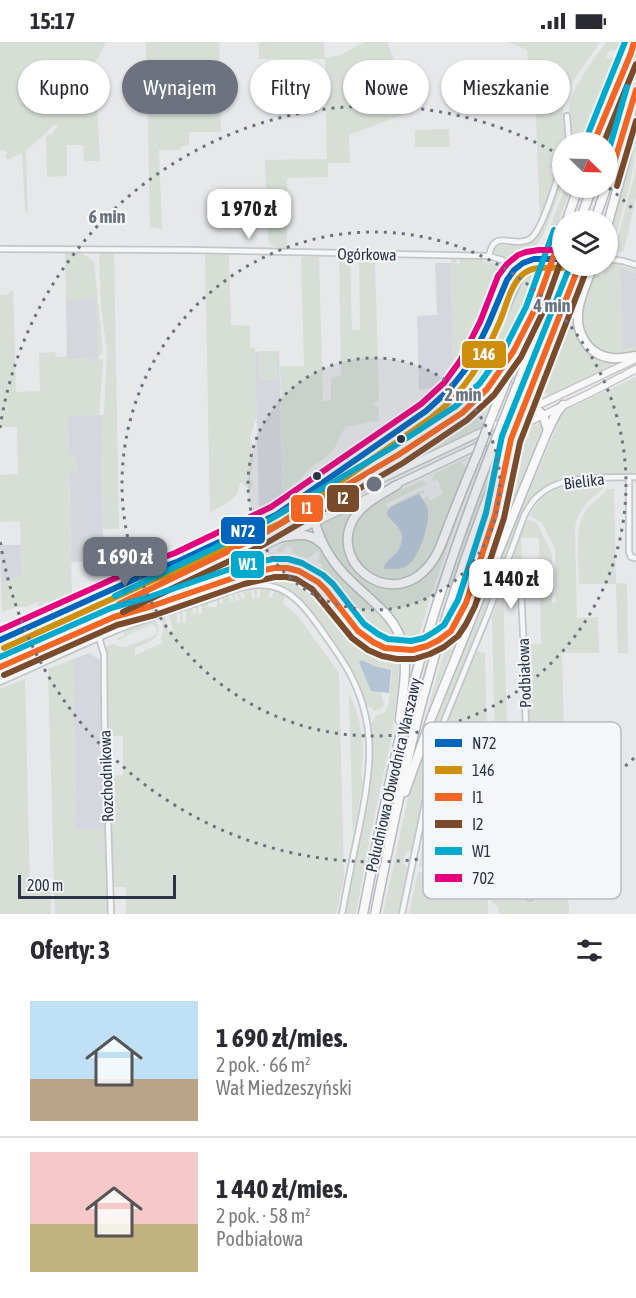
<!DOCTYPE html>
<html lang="pl">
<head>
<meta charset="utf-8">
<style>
  :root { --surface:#fff; --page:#f2f2f3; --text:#2b2b33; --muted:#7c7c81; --line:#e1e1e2; --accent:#6c737f }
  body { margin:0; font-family:"Asap Condensed",sans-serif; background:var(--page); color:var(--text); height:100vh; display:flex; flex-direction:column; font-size:22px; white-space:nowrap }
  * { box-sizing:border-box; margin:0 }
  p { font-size:20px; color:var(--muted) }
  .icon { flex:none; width:33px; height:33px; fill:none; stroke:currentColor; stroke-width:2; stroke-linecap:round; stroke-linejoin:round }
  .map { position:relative; height:872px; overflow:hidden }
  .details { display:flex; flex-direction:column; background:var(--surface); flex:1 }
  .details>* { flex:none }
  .hud { position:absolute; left:18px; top:18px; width:600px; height:54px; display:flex; gap:12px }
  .needle { width:39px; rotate:113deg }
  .tools { position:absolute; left:552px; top:90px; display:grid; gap:12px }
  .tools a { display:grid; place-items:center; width:66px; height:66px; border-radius:50%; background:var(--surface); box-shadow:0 2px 4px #0004; font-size:30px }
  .scale { position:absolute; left:18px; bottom:15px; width:158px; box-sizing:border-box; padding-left:6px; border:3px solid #2b3445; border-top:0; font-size:16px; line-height:21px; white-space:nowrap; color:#2b3445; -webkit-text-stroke:4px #f4f6f9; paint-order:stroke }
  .price { position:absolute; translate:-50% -51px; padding:0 14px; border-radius:12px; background:#fff; color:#222; font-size:20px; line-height:39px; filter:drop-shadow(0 2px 3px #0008) }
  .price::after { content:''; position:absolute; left:50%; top:36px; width:18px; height:14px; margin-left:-9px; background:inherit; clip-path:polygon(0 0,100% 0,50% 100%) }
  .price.selected { background:var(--accent); color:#fff }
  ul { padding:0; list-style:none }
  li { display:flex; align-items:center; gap:18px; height:150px; padding:0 30px }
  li+li { border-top:2px solid var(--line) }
  li span { display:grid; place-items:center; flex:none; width:168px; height:120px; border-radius:0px; color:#555 }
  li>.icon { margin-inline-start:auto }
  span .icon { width:72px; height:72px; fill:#fffc; stroke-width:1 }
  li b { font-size:26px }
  h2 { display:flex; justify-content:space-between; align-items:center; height:72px; padding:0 30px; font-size:26px }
  .pill { padding:0 21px; border-radius:27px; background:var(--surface); box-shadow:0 2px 4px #0004; font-size:21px; line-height:54px }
  .pill.selected { background:var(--accent); color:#fff }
  .status { display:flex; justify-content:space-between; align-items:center; height:42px; padding:0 30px; background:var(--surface); direction:ltr }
  .status svg { height:16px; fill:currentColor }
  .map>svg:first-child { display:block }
  .built { fill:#d4d7dd }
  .green { fill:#d6ded6; fill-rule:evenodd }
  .water { fill:#b4c4d5 }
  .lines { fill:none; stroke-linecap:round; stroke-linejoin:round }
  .minor-casing { stroke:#c4c6c8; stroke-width:8 }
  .secondary-casing { stroke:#c4c6c8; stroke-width:9 }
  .motorway-casing { stroke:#b8bbbf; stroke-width:11 }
  .minor { stroke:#f5f6f7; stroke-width:4.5 }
  .secondary { stroke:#f8f8f8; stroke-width:6 }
  .motorway { stroke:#f8f8f8; stroke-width:8 }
  .motorway-bridge-casing { stroke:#b8bbbf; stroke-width:11; stroke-linecap:butt }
  .motorway-bridge { stroke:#f8f8f8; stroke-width:8 }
  .bus-1-casing { stroke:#f4f6f9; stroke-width:10 }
  .bus-2-casing { stroke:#f4f6f9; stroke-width:10 }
  .bus-3-casing { stroke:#f4f6f9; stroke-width:10 }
  .bus-4-casing { stroke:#f4f6f9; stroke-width:10 }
  .bus-5-casing { stroke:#f4f6f9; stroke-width:10 }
  .bus-6-casing { stroke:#f4f6f9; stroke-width:10 }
  .bus-1 { stroke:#0065bd; stroke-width:6 }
  .bus-2 { stroke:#ce8f0e; stroke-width:6 }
  .bus-3 { stroke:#f26522; stroke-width:6 }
  .bus-4 { stroke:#7a4b2a; stroke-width:6 }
  .bus-5 { stroke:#00a9ce; stroke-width:6 }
  .bus-6 { stroke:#e5007d; stroke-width:6 }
  .ring { fill:none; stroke:#6c737f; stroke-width:3; stroke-dasharray:3 6 }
  .bus-dot { fill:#2b3445; stroke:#f4f6f9; stroke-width:2 }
  .labels { text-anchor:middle; stroke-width:4.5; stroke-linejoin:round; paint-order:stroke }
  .street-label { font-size:16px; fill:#2b3445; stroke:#f4f6f9 }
  .key { fill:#f4f6f9; stroke:#b8bcc3; stroke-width:1.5 }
  .key-label { font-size:16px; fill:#2b3445 }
  .centre { fill:#6c737f; stroke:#f4f6f9; stroke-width:3 }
  .ring-label { font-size:18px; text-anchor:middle; font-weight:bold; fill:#6c737f; stroke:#f4f6f9; stroke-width:4.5; stroke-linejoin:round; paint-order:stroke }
  .line-badge { stroke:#f4f6f9; stroke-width:2 }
  .badge-label { font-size:16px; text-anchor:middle; font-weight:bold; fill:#fff }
</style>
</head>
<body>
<div class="status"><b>15:17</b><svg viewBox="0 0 49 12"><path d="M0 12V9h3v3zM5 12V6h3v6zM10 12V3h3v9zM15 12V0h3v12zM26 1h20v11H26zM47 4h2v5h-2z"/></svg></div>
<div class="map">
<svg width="636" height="872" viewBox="0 0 636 872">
  <rect width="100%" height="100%" fill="#e6e8ea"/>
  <!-- built -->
  <g class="built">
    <polygon points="435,221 451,221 453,319 452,321 452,327 433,346 419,348 417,274 437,273"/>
    <polygon points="620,226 636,231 636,304 622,308"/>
    <polygon points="96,256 99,321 89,316 67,318 66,258"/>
    <polygon points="279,309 283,459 259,471 255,310"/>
    <polygon points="68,373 102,373 103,521 91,521 91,519 71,520"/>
    <polygon points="0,503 21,503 22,533 1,541"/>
    <polygon points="89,611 100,618 103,742 106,745 107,787 76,787 73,617"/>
  </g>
  <!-- green -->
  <g class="green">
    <path d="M 0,0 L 106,0 L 95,21 L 100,119 L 84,119 L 83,103 L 67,103 L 67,134 L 47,135 L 46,94 L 53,91 L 58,83 L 53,83 L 46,91 L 26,108 L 28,172 L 25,167 L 22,111 L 8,118 L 6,115 L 7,110 L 1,107 L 0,110 ZM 85,25 L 87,26 C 86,41 73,58 65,70 L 59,59 L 61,55 L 70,56 Z"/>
    <polygon points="146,0 219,0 221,90 189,90 189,103 182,104 180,108 159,108 162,187 150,185"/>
    <polygon points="259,0 324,0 325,16 341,13 364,0 387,0 410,59 410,70 349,93 350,121 328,121 328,135 287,136 287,208 271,203 268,198 265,118 327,117 325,17 259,17"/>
    <path d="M 508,0 L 600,0 C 588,20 565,43 563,67 C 562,78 566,89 566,100 L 562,100 L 562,114 L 558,126 L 551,126 L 550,130 L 556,133 L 540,177 L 534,22 L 528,24 L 527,8 Z"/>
    <path d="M 606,0 L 620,0 L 618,8 L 611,8 L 607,11 L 606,15 L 615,18 L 614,22 L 581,100 L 571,100 C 570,90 568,78 569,67 C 571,45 594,18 606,0 Z"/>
    <polygon points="449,87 450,105 415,105 415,88"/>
    <path d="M 636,94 C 636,133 620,172 612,210 L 608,210 L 612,206 L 612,204 L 608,202 L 608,195 L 623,145 Z"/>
    <polygon points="636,127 636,154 627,195 623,210 616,210 617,199"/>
    <path d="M 562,131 L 562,144 L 544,191 L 534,208 L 532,209 L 521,209 L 507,217 L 494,211 L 493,207 C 501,197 519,207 532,199 C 545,191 557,146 562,131 Z"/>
    <path d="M 565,146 L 571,146 L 551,201 L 544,198 C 540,204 547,205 548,209 L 539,209 L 539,207 L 547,193 Z"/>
    <path d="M 65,209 C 77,209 85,212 94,220 L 103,309 L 101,313 L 98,313 L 96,256 L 66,258 Z"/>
    <polygon points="114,210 119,487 103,487 102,373 104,372 107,309 101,266 99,215 100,211"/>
    <path d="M 205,212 L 229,213 L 231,283 L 250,284 L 250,306 L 255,306 L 257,376 C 253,380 253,390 250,395 C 253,403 253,411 253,420 C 252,429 248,435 253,444 L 249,447 L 240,440 L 238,451 L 230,459 L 210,471 Z"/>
    <path d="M 301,215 L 319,215 L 323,359 L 331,358 L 331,336 L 341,333 L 339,215 L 350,215 L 352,288 L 360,287 L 359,219 L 375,219 L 379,359 L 375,359 L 374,363 L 379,365 L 379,379 C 367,378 358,385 346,384 C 340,392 338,402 332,409 C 325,417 318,420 310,426 C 306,429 303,434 300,437 C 294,442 290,443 288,451 L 283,453 L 280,324 L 304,324 Z"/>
    <polygon points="451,217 456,217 457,222 460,221 460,217 481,218 501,223 502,226 497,237 494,250 478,288 471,285 470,289 477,291 464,317 455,330 451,327 453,319"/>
    <path d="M 544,220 L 544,223 L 537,222 L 532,226 L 531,229 L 539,232 L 521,281 L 508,310 L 483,344 L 453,372 L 406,402 L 280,478 L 145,543 L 0,608 L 0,602 L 105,554 L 111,556 L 118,553 L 118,551 L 139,542 L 139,541 L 156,530 L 185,520 L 269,480 L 285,471 L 367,413 L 371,417 L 375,415 L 373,412 L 402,396 L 402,394 L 409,389 L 416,380 L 445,358 L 469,330 L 479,328 L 482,326 L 491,309 L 496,305 L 500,296 L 495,294 L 500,283 L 505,279 L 516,236 L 492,292 L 490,292 L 486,300 L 487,306 C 484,312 482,321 476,324 L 474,322 L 483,304 L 508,247 L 514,235 L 525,224 Z"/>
    <path d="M 608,221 L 622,222 L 623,224 L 636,228 L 636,231 L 620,226 L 622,307 L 636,304 L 636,309 C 630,310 624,313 618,313 C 596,313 580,294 582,273 C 584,259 590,245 594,232 L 596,231 L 603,235 L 604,228 L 599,224 L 608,224 Z"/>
    <polygon points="569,227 571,228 517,363 515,364"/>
    <polygon points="13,248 16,350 40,349 39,311 55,310 56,315 67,314 68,318 89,316 98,321 99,317 103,317 103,320 99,373 68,374 69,410 77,416 77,430 69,431 72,553 49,567 47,562 44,560 41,567 39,569 38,567 39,559 27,565 16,565 2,570 1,541 22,533 20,479 0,480 0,433 18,432 17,385 0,385 0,253 6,253"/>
    <path d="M 569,276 L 574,277 C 575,305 590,316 617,321 L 535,361 L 536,359 L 548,353 L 548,351 L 539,349 Z"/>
    <rect x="259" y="309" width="18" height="29"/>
    <path d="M 507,328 L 485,380 L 479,378 L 478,379 L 485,382 L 484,384 L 334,456 C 384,426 438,400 481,360 C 491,350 499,338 507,328 Z"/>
    <path d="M 636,335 L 636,432 L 563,436 C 545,442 534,451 524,467 L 486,570 L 438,685 L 412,808 L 405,811 L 403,821 L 408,826 L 409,829 L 400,872 L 383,872 L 408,756 L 420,719 L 522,464 L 539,427 L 560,376 L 562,372 L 568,367 Z"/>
    <path d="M 542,380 L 543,386 L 542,390 L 468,573 L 466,572 L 491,498 L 495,499 L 499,497 L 499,494 L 493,492 L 496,484 L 499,485 L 499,489 L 501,484 L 497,483 C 506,453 511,422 522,393 L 529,396 L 530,394 L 523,391 L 523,389 Z"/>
    <path d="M 501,406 C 470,483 443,561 422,641 C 412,677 402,715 395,752 L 392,752 C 421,635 453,519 498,407 Z"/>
    <path d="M 473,413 L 472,415 L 462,420 L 461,422 L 467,425 C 459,445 452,465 443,484 C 437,498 432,513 422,525 C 388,563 330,513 363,473 C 377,456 403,448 422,438 L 427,442 L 386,462 L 388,465 L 424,447 L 425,450 L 420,453 L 395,463 L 388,477 C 401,485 409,502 394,513 C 390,517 387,518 384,524 L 426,487 C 427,476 428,468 424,458 L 425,455 L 428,454 L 430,459 L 443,451 L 438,438 L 433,439 L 432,437 L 434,432 Z"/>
    <path d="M 479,417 L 442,521 L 428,561 L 425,561 L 428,563 L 407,633 C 405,620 403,594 399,583 C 394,573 386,565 378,558 C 358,538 324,512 320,482 L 363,461 C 359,470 345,497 345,504 C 344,512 349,520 353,526 C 374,554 406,552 430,529 Z"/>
    <path d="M 603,441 L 603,447 C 590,457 578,467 575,485 L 577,576 L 598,575 L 599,611 L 562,611 L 565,730 L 530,731 L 525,603 L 541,602 L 539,496 L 521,496 L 522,520 L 518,523 L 516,521 L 513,515 L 526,480 L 528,478 L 534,480 L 538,483 L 552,512 L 552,561 L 556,561 L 555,507 L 542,481 L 530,474 C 545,442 572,442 603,441 Z"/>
    <path d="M 607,447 L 614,447 L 616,541 L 627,542 L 628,611 L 618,611 L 616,542 L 579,542 C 579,520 573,485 587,467 C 593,459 602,456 607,447 Z"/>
    <path d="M 495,456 L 484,493 L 482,493 L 483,495 L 462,571 L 465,574 L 427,671 C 447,599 469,527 495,456 Z"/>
    <polygon points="307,477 308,479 106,575 105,572"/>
    <path d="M 305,496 L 317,501 L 333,526 L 345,539 L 381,572 L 389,582 L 394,589 L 400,613 L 397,655 L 391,697 L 370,794 L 356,872 L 345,872 L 371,735 L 373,706 L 371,681 L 375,676 L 375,674 L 384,671 L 388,666 L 392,628 L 374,624 L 362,618 L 376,649 L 381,651 L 384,663 L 380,667 L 374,669 L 372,666 L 367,664 L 365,662 L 350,626 L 307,563 C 290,543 272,539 246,542 L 143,576 L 112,588 L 110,584 L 135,573 L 247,538 L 248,536 C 335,514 321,584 381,610 L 376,618 C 394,623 400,598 386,590 L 382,600 C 360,588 348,567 332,548 C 301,511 271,519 232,532 C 213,538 194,544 175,551 L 267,510 L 272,510 L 280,516 L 296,518 L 321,527 L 323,524 L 318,520 L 320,510 L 316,509 L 311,515 L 306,516 L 294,512 L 292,509 L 291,505 L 286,504 L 283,511 L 278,510 L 277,508 C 282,500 295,497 305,496 Z"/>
    <polygon points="503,543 511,834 527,834 529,857 534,857 533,853 531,802 566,801 569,872 499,872 498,865 492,860 488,775 486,780 488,872 409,872 418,830 429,829 429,824 419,825 447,680 477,609 483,611 485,610 488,756 496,753 492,575"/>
    <path d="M 257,547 L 257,556 L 260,556 L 260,547 L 270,548 L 269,555 L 272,555 L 274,549 L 285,553 L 283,561 L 297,573 L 339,631 L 344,836 L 336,872 L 126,872 L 126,845 L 111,845 L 108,734 L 123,733 L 123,694 L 107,694 L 105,606 L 112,602 L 121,605 L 125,605 L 154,594 C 159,590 158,585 152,582 L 134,590 L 133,589 L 133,590 L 118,599 L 117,597 L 124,593 L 123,590 L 115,593 L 155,578 C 166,596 148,600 135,606 L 135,613 L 163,601 L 161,598 L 163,587 L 161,576 L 165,575 L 169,589 L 173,588 L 169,573 L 177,571 L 177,581 L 180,581 L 180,570 L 182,569 L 183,581 L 186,581 L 186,568 L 192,566 L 193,572 L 196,572 L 196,565 L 198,564 L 198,572 L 202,572 L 202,563 L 208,561 L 208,565 L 217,565 L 217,558 L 218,557 L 220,562 L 223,561 L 222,556 L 229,554 L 231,560 L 234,559 L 232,553 L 234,552 L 236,559 L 239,558 L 237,552 L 239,551 L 242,557 L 245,556 L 243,550 L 251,548 L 252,557 L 255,556 L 254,548 Z"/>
    <polygon points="73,617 76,787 107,787 109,872 55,872 48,627"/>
    <polygon points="25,637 30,844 50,843 51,872 0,872 0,647"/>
    <path d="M 349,652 C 358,669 362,688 363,707 C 364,717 359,731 363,740 L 353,794 Z"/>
  </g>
  <!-- water -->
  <g class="water">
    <polygon points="523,232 524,234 523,240 506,277 503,280 498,279 516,236 520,233"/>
    <path d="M 419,452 C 423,457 427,463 428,469 C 429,484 420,513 408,523 C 402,528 393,527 385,527 L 384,524 C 389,515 399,512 401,502 C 408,480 374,477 393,464 C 401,459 411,456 419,452 Z"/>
    <polygon points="362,618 374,624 391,628 389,651 371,649 359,620"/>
  </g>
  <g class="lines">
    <defs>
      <g id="minor">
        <polyline points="567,74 569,100"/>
        <polyline points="0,207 187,208 489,214 502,218 514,227"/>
        <path d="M 489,214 C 494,185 513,207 530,197 C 542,190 557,138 562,122"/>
        <polyline points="608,217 623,219 636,223"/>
        <polyline points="629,435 629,510 631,515 636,516"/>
        <polyline points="507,521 520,530 524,610 530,856"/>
        <polyline points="99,596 104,612 105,735 107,746 111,872"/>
        <path d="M 0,598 L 155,528 L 179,519 L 276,473 L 426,369 C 464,341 477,310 495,268 C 501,254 505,233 518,224 C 531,214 548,217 562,217"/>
        <path d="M 0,640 C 39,623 78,604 117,588 C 145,577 174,568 203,559 C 221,553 241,543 260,543 C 289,543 305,565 320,586 C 332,604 346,621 354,640 C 378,691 369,735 359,787 C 353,815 347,844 342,872"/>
        <path d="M 402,872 L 440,689 L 489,569 L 524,474 C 528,467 531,460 537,455 C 561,431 604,436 636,435"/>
      </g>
      <g id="secondary">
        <polyline points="393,444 590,351 636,327"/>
        <polyline points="284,483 636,317"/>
        <polyline points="132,566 378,451"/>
        <polyline points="0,615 114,564 261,494"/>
        <polyline points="0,625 118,573"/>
      </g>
      <g id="motorway">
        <polyline points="631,66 636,48"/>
        <polyline points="594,100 617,45"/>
        <polyline points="605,100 634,0"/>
        <polyline points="608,141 626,81"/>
        <polyline points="567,178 578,146"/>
        <polyline points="580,178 592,146"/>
        <polyline points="595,178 606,146"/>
        <polyline points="608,181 626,115 632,61"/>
        <polyline points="556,208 562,191"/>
        <path d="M 593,224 C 588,237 582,250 579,264 C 574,288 586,313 612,316 C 620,317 628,315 636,314"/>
        <polyline points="533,273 551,222"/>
        <polyline points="525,363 579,224"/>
        <polyline points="534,365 543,373 548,388"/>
        <polyline points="506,372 564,224"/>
        <polyline points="490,379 519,307"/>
        <path d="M 397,443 C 383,451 366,460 356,473 C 325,518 388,568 426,527 C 438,515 443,497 449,482 C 458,459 467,436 477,413"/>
        <path d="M 325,465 L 316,476 L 315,480 C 321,503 334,523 351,539 C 371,559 396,574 403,604 C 408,628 402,654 400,678"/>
        <path d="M 258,495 C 300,469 343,445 386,420 C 421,399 458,379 486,348 C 507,325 521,297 534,269"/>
        <path d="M 282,495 C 298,493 309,490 321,501"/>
        <polyline points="462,571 495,473 506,421"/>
        <path d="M 114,575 C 149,565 184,552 219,541 C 238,534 257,526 277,525 C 295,525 314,534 326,547 C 348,572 357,599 392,608"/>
        <polyline points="405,750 432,674 523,449 548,388 557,370 563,363"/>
        <path d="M 363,872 C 376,805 389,737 406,670 C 429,580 459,492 493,405"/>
        <path d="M 375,872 C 389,802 403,732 421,663 C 445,572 475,484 511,397"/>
      </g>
    </defs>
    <!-- minor casing -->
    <use href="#minor" class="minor-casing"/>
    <!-- secondary casing -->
    <use href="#secondary" class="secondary-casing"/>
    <!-- motorway casing -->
    <use href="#motorway" class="motorway-casing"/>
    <!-- minor -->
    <use href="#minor" class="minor"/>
    <!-- secondary -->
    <use href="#secondary" class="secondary"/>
    <!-- motorway -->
    <use href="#motorway" class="motorway"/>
    <defs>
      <g id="motorway-bridge">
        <polyline points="551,222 556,208"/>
        <polyline points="511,397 525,363"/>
        <polyline points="493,405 506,372"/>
        <polyline points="477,413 490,379"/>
        <path d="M 392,608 C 424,612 447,599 462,571"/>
      </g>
    </defs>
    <!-- motorway-bridge casing -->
    <use href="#motorway-bridge" class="motorway-bridge-casing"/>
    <!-- motorway-bridge -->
    <use href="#motorway-bridge" class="motorway-bridge"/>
    <defs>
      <polyline id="bus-1" points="0,598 155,528 179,519 276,473 426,369 450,347 468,324 488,283 507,238 514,228 523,221 534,217 562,217"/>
      <path id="bus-2" d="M 4,606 L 158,536 L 183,527 L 281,481 L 431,376 C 466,349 483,319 500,279 C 506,265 510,244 522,233 C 532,223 548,226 562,226"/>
      <g id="bus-3">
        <polyline points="594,100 631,11 634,0"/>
        <polyline points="608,141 636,48"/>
        <polyline points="119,562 258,495 398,413 462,371 487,347 513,310 534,269 562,191"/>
        <polyline points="0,625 114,575 152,564 242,533 274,526 287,526 299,529 318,540 326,548 358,589 373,600 385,606 412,608 427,604 439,598 451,589 466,561 495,473 511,397 579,224"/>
      </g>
      <g id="bus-4">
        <polyline points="604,100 636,22"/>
        <polyline points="617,144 636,79"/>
        <polyline points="123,570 263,503 403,421 467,378 494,353 521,315 542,272 562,216"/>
        <polyline points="4,633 117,583 155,573 244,542 275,535 286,535 296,537 312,547 352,596 368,608 382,614 397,617 414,617 430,612 444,605 458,594 466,582 475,564 504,476 520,400 587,227"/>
      </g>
      <g id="bus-5">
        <polyline points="586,97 625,0"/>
        <polyline points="608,111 627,45"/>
        <polyline points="115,554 254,487 393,405 456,364 480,341 505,306 526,265 554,188"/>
        <polyline points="0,615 111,566 149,555 239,524 273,517 288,517 302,521 323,533 333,542 364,582 378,592 388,597 411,599 424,596 434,590 444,583 458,558 486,471 502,394 570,224"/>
      </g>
      <polyline id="bus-6" points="0,588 151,520 175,511 271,465 421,362 444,341 460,319 480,280 498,234 507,222 518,213 526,210 539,208 562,208"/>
    </defs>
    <!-- bus-1 casing -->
    <use href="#bus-1" class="bus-1-casing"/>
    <!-- bus-2 casing -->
    <use href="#bus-2" class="bus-2-casing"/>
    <!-- bus-3 casing -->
    <use href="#bus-3" class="bus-3-casing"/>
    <!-- bus-4 casing -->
    <use href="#bus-4" class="bus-4-casing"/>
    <!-- bus-5 casing -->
    <use href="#bus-5" class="bus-5-casing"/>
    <!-- bus-6 casing -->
    <use href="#bus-6" class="bus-6-casing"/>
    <!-- bus-1 -->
    <use href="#bus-1" class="bus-1"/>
    <!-- bus-2 -->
    <use href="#bus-2" class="bus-2"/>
    <!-- bus-3 -->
    <use href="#bus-3" class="bus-3"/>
    <!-- bus-4 -->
    <use href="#bus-4" class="bus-4"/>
    <!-- bus-5 -->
    <use href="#bus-5" class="bus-5"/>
    <!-- bus-6 -->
    <use href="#bus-6" class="bus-6"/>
  </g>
  <!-- distance rings -->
  <circle cx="374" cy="442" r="126" fill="#6c737f" fill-opacity=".12"/>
  <g class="ring">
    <circle cx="374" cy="442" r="126"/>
    <circle cx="374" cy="442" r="252"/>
    <path d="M634 716A378 378 0 0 1 0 498M0 386A378 378 0 0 1 560 113M609 146A378 378 0 0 1 634 168"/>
  </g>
  <!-- markers -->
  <g class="bus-dot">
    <circle cx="401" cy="397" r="5"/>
    <circle cx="317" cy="434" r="5"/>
  </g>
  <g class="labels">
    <!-- street labels -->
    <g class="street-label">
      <text transform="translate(367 212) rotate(1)" y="6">Ogórkowa</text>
      <text transform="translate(584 439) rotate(-7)" y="6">Bielika</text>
      <text transform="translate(524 631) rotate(-92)" y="6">Podbiałowa</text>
      <text transform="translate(393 733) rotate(-77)" y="6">Południowa Obwodnica Warszawy</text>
      <text transform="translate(106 734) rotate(-92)" y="6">Rozchodnikowa</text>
    </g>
  </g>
  <!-- legend -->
  <rect x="423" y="680" width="198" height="177" rx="9" class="key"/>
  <rect x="435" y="697" width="27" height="8" fill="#0065bd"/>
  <rect x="435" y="724" width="27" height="8" fill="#ce8f0e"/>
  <rect x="435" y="751" width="27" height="8" fill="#f26522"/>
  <rect x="435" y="778" width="27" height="8" fill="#7a4b2a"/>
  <rect x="435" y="805" width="27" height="8" fill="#00a9ce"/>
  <rect x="435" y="832" width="27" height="8" fill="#e5007d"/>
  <g class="key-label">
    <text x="472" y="707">N72</text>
    <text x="472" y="734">146</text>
    <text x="472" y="761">I1</text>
    <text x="472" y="788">I2</text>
    <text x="472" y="815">W1</text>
    <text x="472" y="842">702</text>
  </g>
  <circle cx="374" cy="442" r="9" class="centre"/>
  <g class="ring-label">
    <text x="107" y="181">6 min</text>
    <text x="552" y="270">4 min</text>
    <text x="463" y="359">2 min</text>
  </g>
  <g class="line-badge">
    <rect x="461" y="298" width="46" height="29" rx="6" fill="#ce8f0e"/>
    <rect x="326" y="442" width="34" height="29" rx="6" fill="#7a4b2a"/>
    <rect x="290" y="452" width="34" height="29" rx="6" fill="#f26522"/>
    <rect x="220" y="474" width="46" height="29" rx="6" fill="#0065bd"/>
    <rect x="230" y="508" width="35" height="29" rx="6" fill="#00a9ce"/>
  </g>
  <g class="badge-label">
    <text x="484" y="318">146</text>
    <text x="343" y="462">I2</text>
    <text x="307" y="472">I1</text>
    <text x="243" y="495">N72</text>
    <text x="248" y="528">W1</text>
  </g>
</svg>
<div class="tools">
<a><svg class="needle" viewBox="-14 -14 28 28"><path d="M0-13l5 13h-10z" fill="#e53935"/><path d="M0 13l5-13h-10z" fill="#7c7c81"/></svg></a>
<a><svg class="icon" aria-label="layers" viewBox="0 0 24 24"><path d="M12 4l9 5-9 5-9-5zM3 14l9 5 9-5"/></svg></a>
</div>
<div class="scale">200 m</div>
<b class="price" style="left:249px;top:198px">1 970 zł</b>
<b class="price selected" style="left:125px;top:546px">1 690 zł</b>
<b class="price" style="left:511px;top:568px">1 440 zł</b>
<div class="hud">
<a class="pill">Kupno</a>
<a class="pill selected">Wynajem</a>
<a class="pill">Filtry</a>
<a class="pill">Nowe</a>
<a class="pill">Mieszkanie</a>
</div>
</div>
<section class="details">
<h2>Oferty: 3<svg class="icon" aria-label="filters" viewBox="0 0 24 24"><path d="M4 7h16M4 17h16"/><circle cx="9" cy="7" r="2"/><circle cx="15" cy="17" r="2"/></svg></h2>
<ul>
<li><span style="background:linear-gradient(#bfe0f5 65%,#b9a48a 0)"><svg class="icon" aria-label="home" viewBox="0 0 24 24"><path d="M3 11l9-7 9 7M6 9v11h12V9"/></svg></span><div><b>1 690 zł/mies.</b><p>2 pok. · 66 m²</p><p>Wał Miedzeszyński</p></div></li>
<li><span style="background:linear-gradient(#f6c9c9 60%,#c2b280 0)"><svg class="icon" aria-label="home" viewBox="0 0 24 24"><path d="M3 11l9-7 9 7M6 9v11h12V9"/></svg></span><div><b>1 440 zł/mies.</b><p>2 pok. · 58 m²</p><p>Podbiałowa</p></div></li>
</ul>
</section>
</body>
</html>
